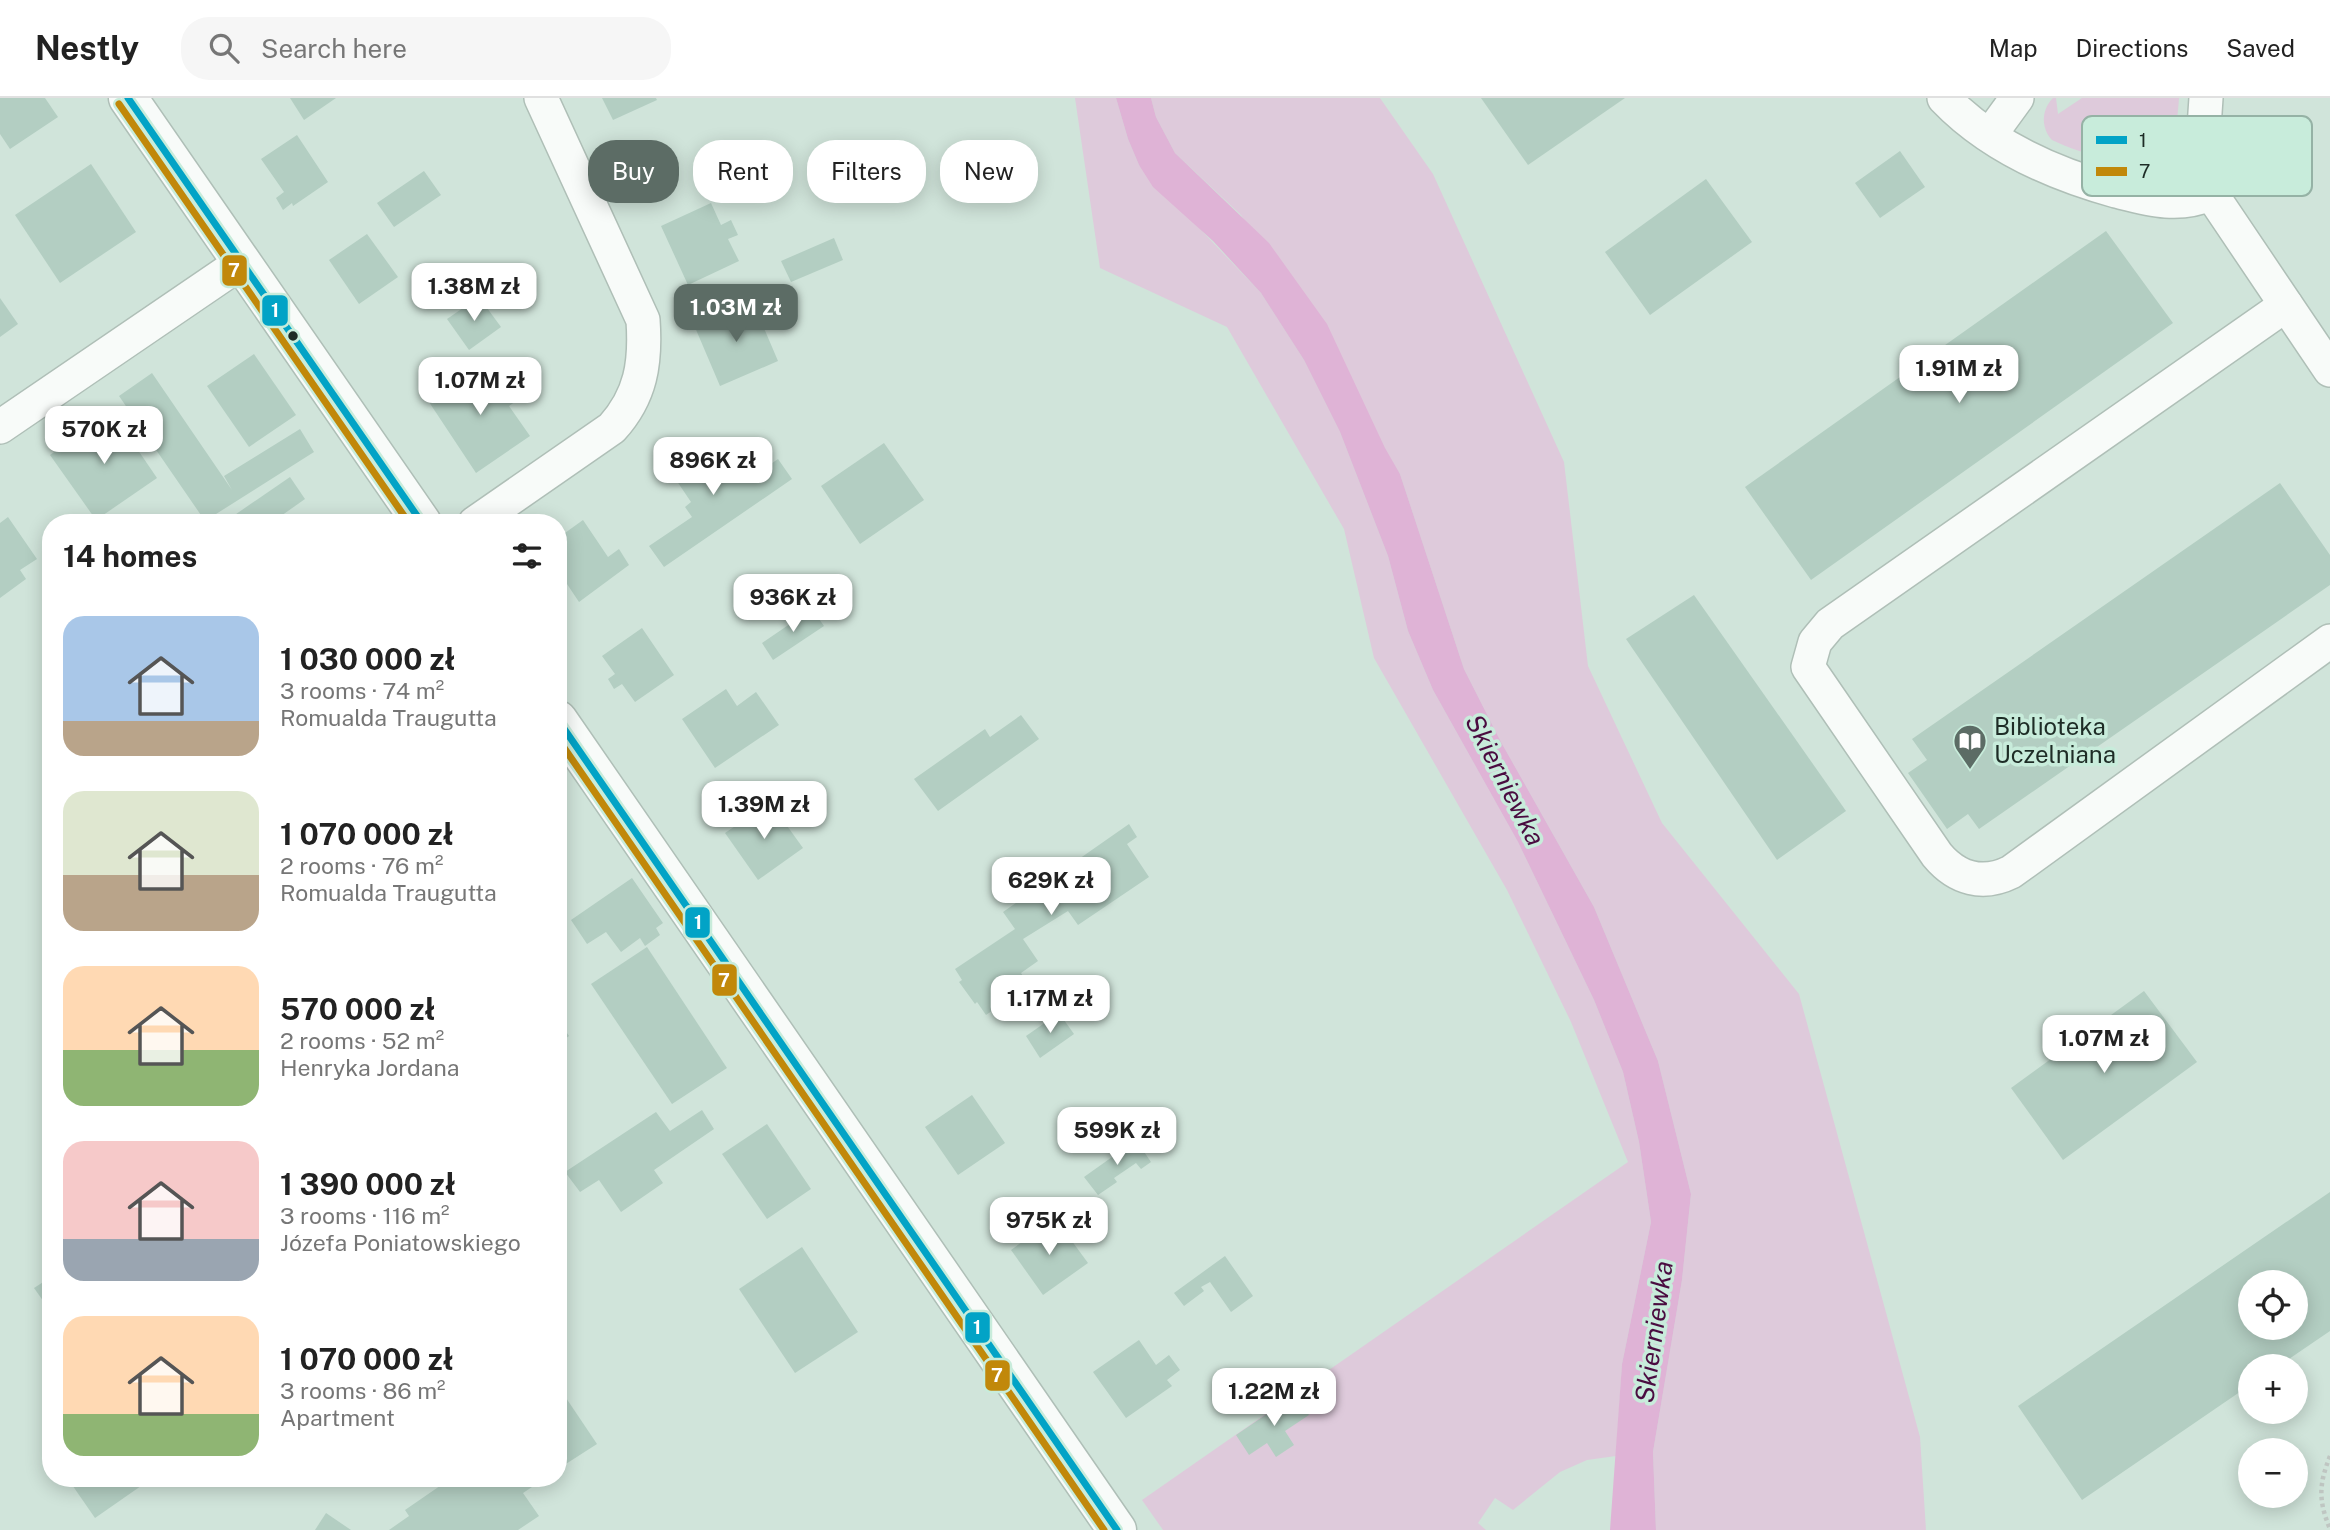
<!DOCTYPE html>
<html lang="en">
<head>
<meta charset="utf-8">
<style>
  :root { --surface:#fff; --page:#f6f6f6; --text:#222; --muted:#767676; --line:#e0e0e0; --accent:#5c6c65 }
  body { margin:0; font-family:"Public Sans",sans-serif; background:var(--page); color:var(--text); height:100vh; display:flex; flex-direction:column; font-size:26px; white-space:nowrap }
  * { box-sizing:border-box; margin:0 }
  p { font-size:23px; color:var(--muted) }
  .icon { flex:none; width:38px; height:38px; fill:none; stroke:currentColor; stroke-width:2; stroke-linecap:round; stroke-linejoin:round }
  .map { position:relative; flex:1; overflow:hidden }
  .drawer { position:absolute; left:42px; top:416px; width:525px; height:973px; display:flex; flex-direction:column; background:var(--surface); border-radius:28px; box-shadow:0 4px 18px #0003 }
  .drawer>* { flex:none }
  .banner { position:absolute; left:588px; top:42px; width:665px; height:63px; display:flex; gap:14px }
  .controls { position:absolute; left:2238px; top:1172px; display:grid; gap:14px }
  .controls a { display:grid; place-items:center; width:70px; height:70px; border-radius:50%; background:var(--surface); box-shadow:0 4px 18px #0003; font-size:35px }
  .price { position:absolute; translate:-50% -60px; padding:0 16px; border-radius:14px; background:#fff; color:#222; font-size:23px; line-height:46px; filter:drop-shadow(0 2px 4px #0008) }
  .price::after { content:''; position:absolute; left:50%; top:42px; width:21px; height:16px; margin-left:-10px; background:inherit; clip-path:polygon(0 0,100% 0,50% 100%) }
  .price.on { background:var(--accent); color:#fff }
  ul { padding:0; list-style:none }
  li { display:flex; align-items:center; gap:21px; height:175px; padding:0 21px }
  li span { display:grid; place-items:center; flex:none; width:196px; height:140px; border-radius:21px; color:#555 }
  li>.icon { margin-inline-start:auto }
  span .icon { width:84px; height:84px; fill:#fffc; stroke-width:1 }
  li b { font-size:30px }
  h2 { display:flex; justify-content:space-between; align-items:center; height:84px; padding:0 21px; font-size:30px }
  .chip { padding:0 24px; border-radius:28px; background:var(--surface); box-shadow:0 4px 18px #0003; font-size:24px; line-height:63px }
  .chip.on { background:var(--accent); color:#fff }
  header { display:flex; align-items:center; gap:42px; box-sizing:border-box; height:98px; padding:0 35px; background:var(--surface); border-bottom:2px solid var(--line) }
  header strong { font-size:33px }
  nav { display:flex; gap:38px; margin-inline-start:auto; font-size:24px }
  .search { width:490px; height:63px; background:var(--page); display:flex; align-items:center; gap:18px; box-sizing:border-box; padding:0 24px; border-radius:28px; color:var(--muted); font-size:26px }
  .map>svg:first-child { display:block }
  .green { fill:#decadb }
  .water { fill:#dfb3d6 }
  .building { fill:#b3cec2; fill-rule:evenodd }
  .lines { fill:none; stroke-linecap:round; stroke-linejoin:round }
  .street-casing { stroke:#afbfb7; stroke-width:36 }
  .secondary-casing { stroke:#afbfb7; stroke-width:41 }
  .path { stroke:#bfc6c2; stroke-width:4.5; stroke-dasharray:3.5 3.5; stroke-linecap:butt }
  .street { stroke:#f8fbf9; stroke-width:33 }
  .secondary { stroke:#f8fbf9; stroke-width:38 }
  .bus-1-casing { stroke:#c8ecdb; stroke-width:12 }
  .bus-2-casing { stroke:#c8ecdb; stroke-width:12 }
  .bus-1 { stroke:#02a3c6; stroke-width:7 }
  .bus-2 { stroke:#c1880a; stroke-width:7 }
  .bus-dot { fill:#1e2c26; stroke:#c8ecdb; stroke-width:2.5 }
  .labels { text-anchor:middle; stroke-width:7; stroke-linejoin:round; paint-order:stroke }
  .poi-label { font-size:24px; fill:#1e2c26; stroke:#c8ecdb; text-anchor:start }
  .water-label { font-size:26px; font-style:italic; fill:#4a0c40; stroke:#c8ecdb }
  .key { fill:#c8ecdb; stroke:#95b2a5; stroke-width:2 }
  .key-label { font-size:19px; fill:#1e2c26 }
  .line-badge { stroke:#c8ecdb; stroke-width:2.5 }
  .badge-label { font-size:19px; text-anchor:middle; font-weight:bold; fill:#fff }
</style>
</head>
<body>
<header>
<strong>Nestly</strong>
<div class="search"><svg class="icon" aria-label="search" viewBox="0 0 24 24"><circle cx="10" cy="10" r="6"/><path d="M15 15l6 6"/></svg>Search here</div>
<nav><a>Map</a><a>Directions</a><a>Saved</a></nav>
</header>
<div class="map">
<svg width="2330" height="1432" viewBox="0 0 2330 1432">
  <rect width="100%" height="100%" fill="#d0e4da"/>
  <!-- green -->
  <g class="green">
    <polygon points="1075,0 1116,0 1128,41 1139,67 1261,195 1304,262 1340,334 1388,458 1408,533 1433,592 1518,744 1594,902 1623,974 1639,1044 1651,1124 1622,1266 1616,1358 1587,1362 1560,1374 1513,1412 1495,1400 1478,1425 1486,1432 1163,1432 1142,1402 1628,1064 1571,924 1507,792 1374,560 1344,431 1227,229 1100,170"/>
    <polygon points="1151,0 1380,0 1433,76 1564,364 1588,568 1662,725 1799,896 1920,1339 1926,1432 1656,1432 1653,1354 1682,1182 1691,1096 1658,963 1594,809 1501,644 1464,571 1400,376 1241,117 1175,55 1156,19"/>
    <path d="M 2053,0 L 2056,0 L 2058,16 L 2082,0 L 2179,0 C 2175,58 2165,81 2103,60 C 2086,55 2068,50 2052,42 C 2041,30 2041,12 2053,0 Z"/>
  </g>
  <!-- water -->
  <polygon class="water" points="1116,0 1151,0 1156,19 1175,55 1269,145 1327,226 1385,350 1400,376 1464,571 1501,644 1594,809 1658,963 1691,1096 1682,1182 1653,1354 1656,1432 1610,1432 1622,1266 1651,1124 1639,1044 1623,974 1594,902 1518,744 1433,592 1408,533 1388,458 1340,334 1304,262 1261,195 1213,143 1153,89 1139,67 1128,41"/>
  <!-- building -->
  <g class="building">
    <polygon points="0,0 45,0 58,19 10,51 0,36"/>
    <polygon points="290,0 336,0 304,22"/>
    <polygon points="602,0 656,0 657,2 613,22"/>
    <polygon points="1481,0 1625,0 1528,67"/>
    <polygon points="297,37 328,84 293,108 292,105 283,112 276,100 284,94 261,61"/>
    <polygon points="1900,53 1925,89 1880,120 1855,85"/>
    <polygon points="91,66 136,134 60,185 15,117"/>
    <polygon points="424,73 441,97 394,129 377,105"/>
    <polygon points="1706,81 1752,144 1650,217 1605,154"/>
    <polygon points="711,105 721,127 731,122 738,137 728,141 739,163 688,187 661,128"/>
    <polygon points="2106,133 2173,225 1811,482 1745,389"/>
    <polygon points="367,136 398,179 359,206 329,162"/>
    <polygon points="834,140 843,162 791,184 781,163"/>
    <polygon points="479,199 501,229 469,252 447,221"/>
    <polygon points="0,200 18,226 0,239"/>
    <polygon points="734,206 738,216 755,209 778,263 720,288 694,227 718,217 717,214"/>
    <polygon points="254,256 296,317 249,349 207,288"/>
    <polygon points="480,265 494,286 504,279 519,301 509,308 530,338 476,375 427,301"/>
    <polygon points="152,275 232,392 224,378 300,331 314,354 205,423 119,298"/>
    <polygon points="112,314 157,380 96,422 50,357"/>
    <polygon points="884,345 924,402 860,446 821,388"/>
    <polygon points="685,349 734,360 749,381 778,361 792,381 664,469 649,448 692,419 685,409 691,404 664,364"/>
    <polygon points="290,379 305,401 271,425 223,425"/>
    <polygon points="2280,385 2330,457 2330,487 1979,731 1968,716 1947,731 1908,675 1927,662 1912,641"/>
    <polygon points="8,419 37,461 20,472 26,481 0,500 0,425"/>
    <polygon points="583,422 608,459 619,451 629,467 579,504 563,480 558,483 558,440"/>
    <polygon points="1694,497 1846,713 1777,762 1626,541"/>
    <polygon points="812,511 824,528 773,562 762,545"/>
    <polygon points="642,530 674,577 635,604 622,586 614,591 608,581 615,576 602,558"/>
    <polygon points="726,591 737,608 756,594 779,627 715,670 682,621"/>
    <polygon points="1021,617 1039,641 938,713 914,681 985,631 990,639"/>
    <polygon points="770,704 803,750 758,782 725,735"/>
    <polygon points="1129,726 1137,739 1127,746 1149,779 1078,827 1068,813 1023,841 1038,863 1021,875 1029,887 986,917 977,904 975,906 959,884 962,882 955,871 1015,831 1003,814"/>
    <polygon points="632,780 663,825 656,830 660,837 645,848 640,840 621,854 606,834 587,846 571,822"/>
    <polygon points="647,849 727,970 672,1006 591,886"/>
    <polygon points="2144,893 2197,964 2063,1062 2011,990"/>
    <polygon points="1059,915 1074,936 1040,960 1026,938"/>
    <polygon points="558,922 569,938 558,946"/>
    <polygon points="972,997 1005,1045 958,1077 925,1029"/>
    <polygon points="702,1012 714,1031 654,1072 663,1085 621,1114 599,1082 580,1094 565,1074 656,1014 670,1033"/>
    <polygon points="767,1026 811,1091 767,1121 722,1056"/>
    <polygon points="1136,1042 1151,1064 1141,1071 1136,1065 1114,1080 1117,1084 1098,1097 1084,1079"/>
    <path d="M 2330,1094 L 2330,1233 L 2277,1269 L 2250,1269 L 2250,1287 L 2082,1402 L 2018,1308 ZM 2250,1185 L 2296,1185 L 2296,1230 L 2250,1230 Z"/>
    <polygon points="1055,1120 1088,1165 1043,1197 1011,1152"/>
    <polygon points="802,1149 858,1234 795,1275 739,1191"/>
    <polygon points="1225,1158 1253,1198 1231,1214 1210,1184 1201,1189 1204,1193 1184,1208 1174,1195"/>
    <polygon points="51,1179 51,1214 34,1190"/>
    <polygon points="1139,1242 1156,1267 1169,1257 1180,1272 1167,1282 1172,1288 1126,1320 1093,1274"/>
    <polygon points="558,1288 597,1346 558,1371"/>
    <polygon points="1295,1297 1309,1317 1285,1333 1294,1347 1276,1359 1267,1345 1249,1357 1236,1337"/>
    <polygon points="68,1381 151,1381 95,1420"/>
    <polygon points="450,1381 544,1381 523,1395 539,1418 518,1432 389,1432 409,1418 405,1412"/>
    <polygon points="326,1415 351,1432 315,1432"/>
  </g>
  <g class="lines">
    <defs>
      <g id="street">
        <path d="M 1944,0 C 1989,47 2054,76 2116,93 C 2148,101 2178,110 2210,96"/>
        <polyline points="2206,0 2201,74 2206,88 2330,272"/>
        <polyline points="1990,37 2017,0"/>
        <path d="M 2286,207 L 1830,526 L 1815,544 L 1808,569 L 1937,757 C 1957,781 1983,788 2011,774 L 2330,543"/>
        <polyline points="0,329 242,164"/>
        <path d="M 475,425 L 612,330 C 641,298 646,265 643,222 L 541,0"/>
      </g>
      <g id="secondary">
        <polyline points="128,0 422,425"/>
        <polyline points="558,622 1117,1432"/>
      </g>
    </defs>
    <!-- street casing -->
    <use href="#street" class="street-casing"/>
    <!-- secondary casing -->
    <use href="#secondary" class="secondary-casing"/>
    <!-- path -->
    <path class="path" d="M 2330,1358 C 2319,1386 2318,1402 2330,1431"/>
    <!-- street -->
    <use href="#street" class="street"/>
    <!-- secondary -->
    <use href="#secondary" class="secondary"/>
    <defs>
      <g id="bus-1">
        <polyline points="128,0 422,425"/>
        <polyline points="558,622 1117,1432"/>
      </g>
      <g id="bus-2">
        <polyline points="119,6 409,425"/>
        <polyline points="558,641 1104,1432"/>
      </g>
    </defs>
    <!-- bus-1 casing -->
    <use href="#bus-1" class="bus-1-casing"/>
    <!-- bus-2 casing -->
    <use href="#bus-2" class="bus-2-casing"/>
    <!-- bus-1 -->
    <use href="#bus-1" class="bus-1"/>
    <!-- bus-2 -->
    <use href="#bus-2" class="bus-2"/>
  </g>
  <!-- icons -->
  <defs>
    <symbol id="library-pin" viewBox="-11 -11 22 30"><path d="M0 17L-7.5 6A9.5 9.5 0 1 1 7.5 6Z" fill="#5c6c65" stroke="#c8ecdb"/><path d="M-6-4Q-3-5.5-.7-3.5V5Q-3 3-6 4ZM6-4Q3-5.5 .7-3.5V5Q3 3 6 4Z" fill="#fff"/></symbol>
  </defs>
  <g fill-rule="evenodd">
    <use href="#library-pin" x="1951" y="624" width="38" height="52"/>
  </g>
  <!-- markers -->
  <circle class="bus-dot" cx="293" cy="238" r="6"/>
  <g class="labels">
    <!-- poi labels -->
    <g class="poi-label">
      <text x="1994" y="637">Biblioteka<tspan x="1994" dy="28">Uczelniana</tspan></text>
    </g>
    <!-- water labels -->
    <g class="water-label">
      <text transform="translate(1505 682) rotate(63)" y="9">Skierniewka</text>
      <text transform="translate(1654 1234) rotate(-82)" y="9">Skierniewka</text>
    </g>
  </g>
  <!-- legend -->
  <rect x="2082" y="18" width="230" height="80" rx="10" class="key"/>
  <rect x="2096" y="38" width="31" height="8" fill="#02a3c6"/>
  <rect x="2096" y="69" width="31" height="9" fill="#c1880a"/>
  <g class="key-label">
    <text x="2139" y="49">1</text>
    <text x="2139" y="80">7</text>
  </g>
  <g class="line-badge">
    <rect x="221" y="156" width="27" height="33" rx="7" fill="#c1880a"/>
    <rect x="261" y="196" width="28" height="33" rx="7" fill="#02a3c6"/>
    <rect x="684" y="808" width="27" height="33" rx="7" fill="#02a3c6"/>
    <rect x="711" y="865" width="27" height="34" rx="7" fill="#c1880a"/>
    <rect x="964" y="1213" width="27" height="33" rx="7" fill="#02a3c6"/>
    <rect x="984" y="1261" width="27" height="33" rx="7" fill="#c1880a"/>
  </g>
  <g class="badge-label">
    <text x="234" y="179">7</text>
    <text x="275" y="219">1</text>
    <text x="698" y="831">1</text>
    <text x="724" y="889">7</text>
    <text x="977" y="1236">1</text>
    <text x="997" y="1284">7</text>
  </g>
</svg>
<div class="controls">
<a><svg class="icon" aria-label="locate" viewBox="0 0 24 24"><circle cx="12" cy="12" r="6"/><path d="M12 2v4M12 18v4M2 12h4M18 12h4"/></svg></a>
<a>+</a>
<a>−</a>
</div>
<b class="price" style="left:474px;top:225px">1.38M zł</b>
<b class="price on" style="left:736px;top:246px">1.03M zł</b>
<b class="price" style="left:1959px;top:307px">1.91M zł</b>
<b class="price" style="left:480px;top:319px">1.07M zł</b>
<b class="price" style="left:104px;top:368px">570K zł</b>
<b class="price" style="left:713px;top:399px">896K zł</b>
<b class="price" style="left:793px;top:536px">936K zł</b>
<b class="price" style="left:764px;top:743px">1.39M zł</b>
<b class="price" style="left:1051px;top:819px">629K zł</b>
<b class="price" style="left:1050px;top:937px">1.17M zł</b>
<b class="price" style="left:2104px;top:977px">1.07M zł</b>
<b class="price" style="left:1117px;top:1069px">599K zł</b>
<b class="price" style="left:1049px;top:1159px">975K zł</b>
<b class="price" style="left:1274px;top:1330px">1.22M zł</b>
<div class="banner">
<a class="chip on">Buy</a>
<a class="chip">Rent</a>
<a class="chip">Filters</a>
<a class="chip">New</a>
</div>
<section class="drawer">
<h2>14 homes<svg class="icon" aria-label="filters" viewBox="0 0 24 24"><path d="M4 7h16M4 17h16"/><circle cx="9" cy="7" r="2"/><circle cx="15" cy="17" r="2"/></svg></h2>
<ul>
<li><span style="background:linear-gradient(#a9c7e8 75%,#b9a48a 0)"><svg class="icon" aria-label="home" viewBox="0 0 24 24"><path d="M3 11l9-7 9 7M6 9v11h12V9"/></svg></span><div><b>1 030 000 zł</b><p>3 rooms · 74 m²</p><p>Romualda Traugutta</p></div></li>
<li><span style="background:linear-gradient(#dfe7d0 60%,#b9a48a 0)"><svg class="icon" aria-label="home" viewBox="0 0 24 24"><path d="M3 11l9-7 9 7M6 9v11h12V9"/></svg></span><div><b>1 070 000 zł</b><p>2 rooms · 76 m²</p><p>Romualda Traugutta</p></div></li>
<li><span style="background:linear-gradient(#ffd9b3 60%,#8fb573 0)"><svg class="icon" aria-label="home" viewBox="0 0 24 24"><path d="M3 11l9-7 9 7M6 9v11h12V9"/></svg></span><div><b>570 000 zł</b><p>2 rooms · 52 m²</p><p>Henryka Jordana</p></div></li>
<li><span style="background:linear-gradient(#f6c9c9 70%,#9aa5b1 0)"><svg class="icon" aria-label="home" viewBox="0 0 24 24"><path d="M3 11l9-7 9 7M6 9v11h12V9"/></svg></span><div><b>1 390 000 zł</b><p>3 rooms · 116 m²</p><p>Józefa Poniatowskiego</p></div></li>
<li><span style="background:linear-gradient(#ffd9b3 70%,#8fb573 0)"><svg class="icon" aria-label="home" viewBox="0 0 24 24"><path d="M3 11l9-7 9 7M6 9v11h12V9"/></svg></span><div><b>1 070 000 zł</b><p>3 rooms · 86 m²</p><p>Apartment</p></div></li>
</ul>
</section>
</div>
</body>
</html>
